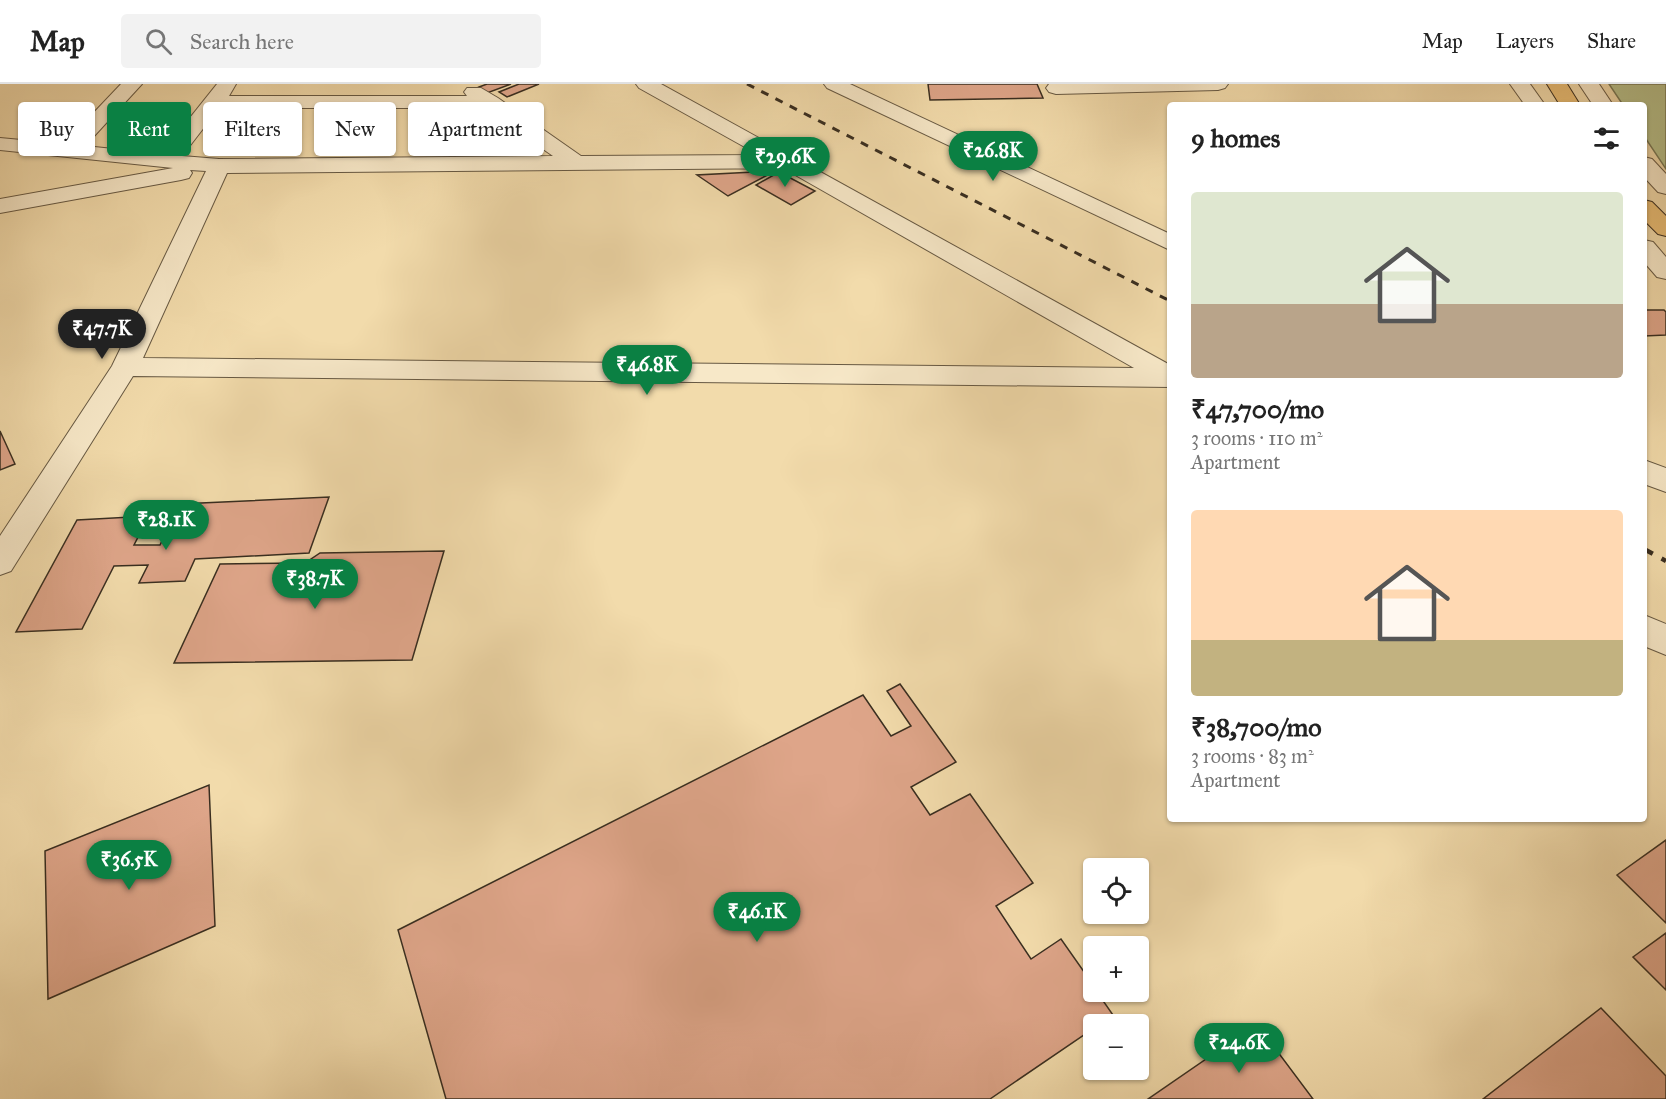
<!DOCTYPE html>
<html lang="en">
<head>
<meta charset="utf-8">
<style>
  :root { --surface:#fff; --page:#f2f2f2; --text:#222; --muted:#767676; --line:#e0e0e0; --accent:#0b8043 }
  body { margin:0; font-family:"IM FELL Great Primer",serif; background:var(--page); color:var(--text); height:100vh; display:flex; flex-direction:column; font-size:22px; white-space:nowrap }
  * { box-sizing:border-box; margin:0 }
  p { font-size:20px; color:var(--muted) }
  .icon { flex:none; width:33px; height:33px; fill:none; stroke:currentColor; stroke-width:2; stroke-linecap:round; stroke-linejoin:round }
  .map { position:relative; flex:1; overflow:hidden }
  .details { position:absolute; left:1167px; top:18px; width:480px; height:720px; display:flex; flex-direction:column; background:var(--surface); border-radius:6px; box-shadow:0 2px 4px #0004 }
  .details>* { flex:none }
  .top-card { position:absolute; left:18px; top:18px; width:570px; height:54px; display:flex; gap:12px }
  .fabs { position:absolute; left:1083px; top:774px; display:grid; gap:12px }
  .fabs a { display:grid; place-items:center; width:66px; height:66px; border-radius:6px; background:var(--surface); box-shadow:0 2px 4px #0004; font-size:30px }
  .price { position:absolute; translate:-50% -51px; padding:0 14px; border-radius:21px; background:var(--accent); color:#fff; font-size:20px; line-height:39px; filter:drop-shadow(0 2px 3px #0008) }
  .price::after { content:''; position:absolute; left:50%; top:36px; width:18px; height:14px; margin-left:-9px; background:inherit; clip-path:polygon(0 0,100% 0,50% 100%) }
  .price.selected { background:#222; color:#fff }
  ul { padding:0; list-style:none }
  li { display:grid; align-content:center; gap:12px; height:318px; padding:0 24px }
  li span { display:grid; place-items:center; height:186px; border-radius:6px; color:#555 }
  li>.icon { margin-inline-start:auto }
  span .icon { width:108px; height:108px; fill:#fffc; stroke-width:1 }
  li b { font-size:26px }
  h2 { display:flex; justify-content:space-between; align-items:center; height:72px; padding:0 24px; font-size:26px }
  .pill { padding:0 21px; border-radius:6px; background:var(--surface); box-shadow:0 2px 4px #0004; font-size:21px; line-height:54px }
  .pill.selected { background:var(--accent); color:#fff }
  header { display:flex; align-items:center; gap:36px; box-sizing:border-box; height:84px; padding:0 30px; background:var(--surface); border-bottom:2px solid var(--line) }
  header strong { font-size:28px }
  nav { display:flex; gap:33px; margin-inline-start:auto; font-size:21px }
  .search { width:420px; height:54px; background:var(--page); display:flex; align-items:center; gap:15px; box-sizing:border-box; padding:0 21px; border-radius:6px; color:var(--muted); font-size:22px }
  .map>svg:first-child { display:block }
  .green { fill:#b7c18c; stroke:#787856; stroke-width:1.5 }
  .building { fill:#dea589; stroke:#392e20; stroke-width:1.5 }
  .lines { fill:none; stroke-linecap:round; stroke-linejoin:round }
  .minor-casing { stroke:#675943; stroke-width:2 }
  .major-casing { stroke:#392e20; stroke-width:2 }
  .minor { fill:#f7e8c8; fill-rule:evenodd }
  .major { fill:#e9be76; fill-rule:evenodd }
  .rail-far1 { stroke:#392e20; stroke-width:3; stroke-dasharray:8 8; stroke-linecap:butt }
  .rail { stroke:#392e20; stroke-width:4.5; stroke-dasharray:10 10; stroke-linecap:butt }
</style>
</head>
<body>
<header>
<strong>Map</strong>
<div class="search"><svg class="icon" aria-label="search" viewBox="0 0 24 24"><circle cx="10" cy="10" r="6"/><path d="M15 15l6 6"/></svg>Search here</div>
<nav><a>Map</a><a>Layers</a><a>Share</a></nav>
</header>
<div class="map">
<svg width="1666" height="1015" viewBox="0 0 1666 1015">
  <rect width="100%" height="100%" fill="#f2dbab"/>
  <filter id="stains"><feTurbulence type="fractalNoise" baseFrequency=".00333" numOctaves="4"/><feColorMatrix values="0 0 0 0 .2 0 0 0 0 .09 0 0 0 0 .02 0 0 0 .5 -.17"/></filter>
  <radialGradient id="worn" r=".72"><stop offset=".6" stop-color="#630" stop-opacity="0"/><stop offset="1" stop-color="#630" stop-opacity=".3"/></radialGradient>
  <!-- green -->
  <polygon class="green" points="1609,0 1666,0 1666,85 1644,52 1644,21 1623,21"/>
  <!-- building -->
  <g class="building">
    <polygon points="487,0 511,0 487,9 479,3"/>
    <polygon points="519,0 539,0 507,13 499,8"/>
    <polygon points="928,0 1037,0 1043,14 930,16"/>
    <polygon points="775,87 728,112 697,91"/>
    <polygon points="779,88 815,107 791,121 756,101"/>
    <polygon points="1644,226 1664,226 1666,228 1666,251 1644,252"/>
    <polygon points="0,347 15,380 0,386"/>
    <polygon points="329,413 309,469 195,475 185,497 139,499 148,481 114,482 82,545 16,548 77,436 149,432 134,461 160,461 179,420"/>
    <polygon points="444,467 412,576 174,579 220,480 305,479 320,469"/>
    <polygon points="900,600 956,678 911,703 930,731 970,710 1033,799 996,822 1031,875 1061,855 1094,902 1094,908 1097,908 1113,931 1099,940 1094,940 1094,944 990,1015 446,1015 398,846 863,611 891,652 911,642 887,607"/>
    <polygon points="209,701 215,842 48,915 45,767"/>
    <polygon points="1666,756 1666,839 1617,791"/>
    <polygon points="1666,849 1666,906 1633,873"/>
    <polygon points="1601,924 1666,992 1666,1015 1483,1015"/>
    <polygon points="1257,940 1313,1015 1148,1015"/>
  </g>
  <g class="lines">
    <defs>
      <g id="minor">
        <path d="M 121,0 L 142,0 L 85,62 L 161,70 L 217,0 L 236,0 L 229,12 L 467,12 L 464,8 L 467,4 L 481,4 L 498,14 L 581,72 L 759,71 L 639,4 L 636,0 L 661,0 L 1170,281 L 1170,303 L 133,292 L 11,487 L 0,491 L 0,452 L 112,282 L 206,87 L 190,86 L 192,89 L 189,94 L 181,96 L 0,129 L 0,115 L 173,84 L 0,66 L 0,54 L 64,60 ZM 219,24 L 484,24 L 553,72 L 219,75 L 182,72 ZM 783,84 L 1134,284 L 143,274 L 227,89 Z"/>
        <polygon points="824,0 850,0 1170,150 1170,166 827,4"/>
        <polygon points="1049,0 1228,0 1225,4 1218,6 1056,10 1049,8 1046,4"/>
        <polygon points="1510,0 1530,0 1545,21 1525,21"/>
        <polygon points="1579,0 1599,0 1613,21 1593,21"/>
        <polygon points="1644,73 1652,75 1666,90 1666,110 1658,108 1644,93"/>
        <polygon points="1644,156 1653,158 1666,173 1666,195 1657,193 1644,178"/>
        <polygon points="1644,376 1666,384 1666,408 1644,400"/>
        <polygon points="1644,531 1666,540 1666,571 1644,562"/>
      </g>
      <g id="major">
        <polygon points="1547,0 1567,0 1580,21 1560,21"/>
        <polygon points="1644,116 1652,118 1666,132 1666,152 1658,150 1644,136"/>
      </g>
    </defs>
    <!-- minor casing -->
    <use href="#minor" class="minor-casing"/>
    <!-- major casing -->
    <use href="#major" class="major-casing"/>
    <!-- minor -->
    <use href="#minor" class="minor"/>
    <!-- major -->
    <use href="#major" class="major"/>
    <!-- rail-far1 -->
    <polyline class="rail-far1" points="747,0 1170,217"/>
    <!-- rail -->
    <polyline class="rail" points="1644,465 1666,477"/>
  </g>
  <rect width="100%" height="100%" filter="url(#stains)"/>
  <rect width="100%" height="100%" fill="url(#worn)"/>
</svg>
<div class="fabs">
<a><svg class="icon" aria-label="locate" viewBox="0 0 24 24"><circle cx="12" cy="12" r="6"/><path d="M12 2v4M12 18v4M2 12h4M18 12h4"/></svg></a>
<a>+</a>
<a>−</a>
</div>
<b class="price" style="left:993px;top:98px">₹26.8K</b>
<b class="price" style="left:785px;top:104px">₹29.6K</b>
<b class="price selected" style="left:102px;top:276px">₹47.7K</b>
<b class="price" style="left:647px;top:312px">₹46.8K</b>
<b class="price" style="left:166px;top:467px">₹28.1K</b>
<b class="price" style="left:315px;top:526px">₹38.7K</b>
<b class="price" style="left:129px;top:807px">₹36.5K</b>
<b class="price" style="left:757px;top:859px">₹46.1K</b>
<b class="price" style="left:1239px;top:990px">₹24.6K</b>
<div class="top-card">
<a class="pill">Buy</a>
<a class="pill selected">Rent</a>
<a class="pill">Filters</a>
<a class="pill">New</a>
<a class="pill">Apartment</a>
</div>
<section class="details">
<h2>9 homes<svg class="icon" aria-label="filters" viewBox="0 0 24 24"><path d="M4 7h16M4 17h16"/><circle cx="9" cy="7" r="2"/><circle cx="15" cy="17" r="2"/></svg></h2>
<ul>
<li><span style="background:linear-gradient(#dfe7d0 60%,#b9a48a 0)"><svg class="icon" aria-label="home" viewBox="0 0 24 24"><path d="M3 11l9-7 9 7M6 9v11h12V9"/></svg></span><div><b>₹47,700/mo</b><p>3 rooms · 110 m²</p><p>Apartment</p></div></li>
<li><span style="background:linear-gradient(#ffd9b3 70%,#c2b280 0)"><svg class="icon" aria-label="home" viewBox="0 0 24 24"><path d="M3 11l9-7 9 7M6 9v11h12V9"/></svg></span><div><b>₹38,700/mo</b><p>3 rooms · 83 m²</p><p>Apartment</p></div></li>
</ul>
</section>
</div>
</body>
</html>
